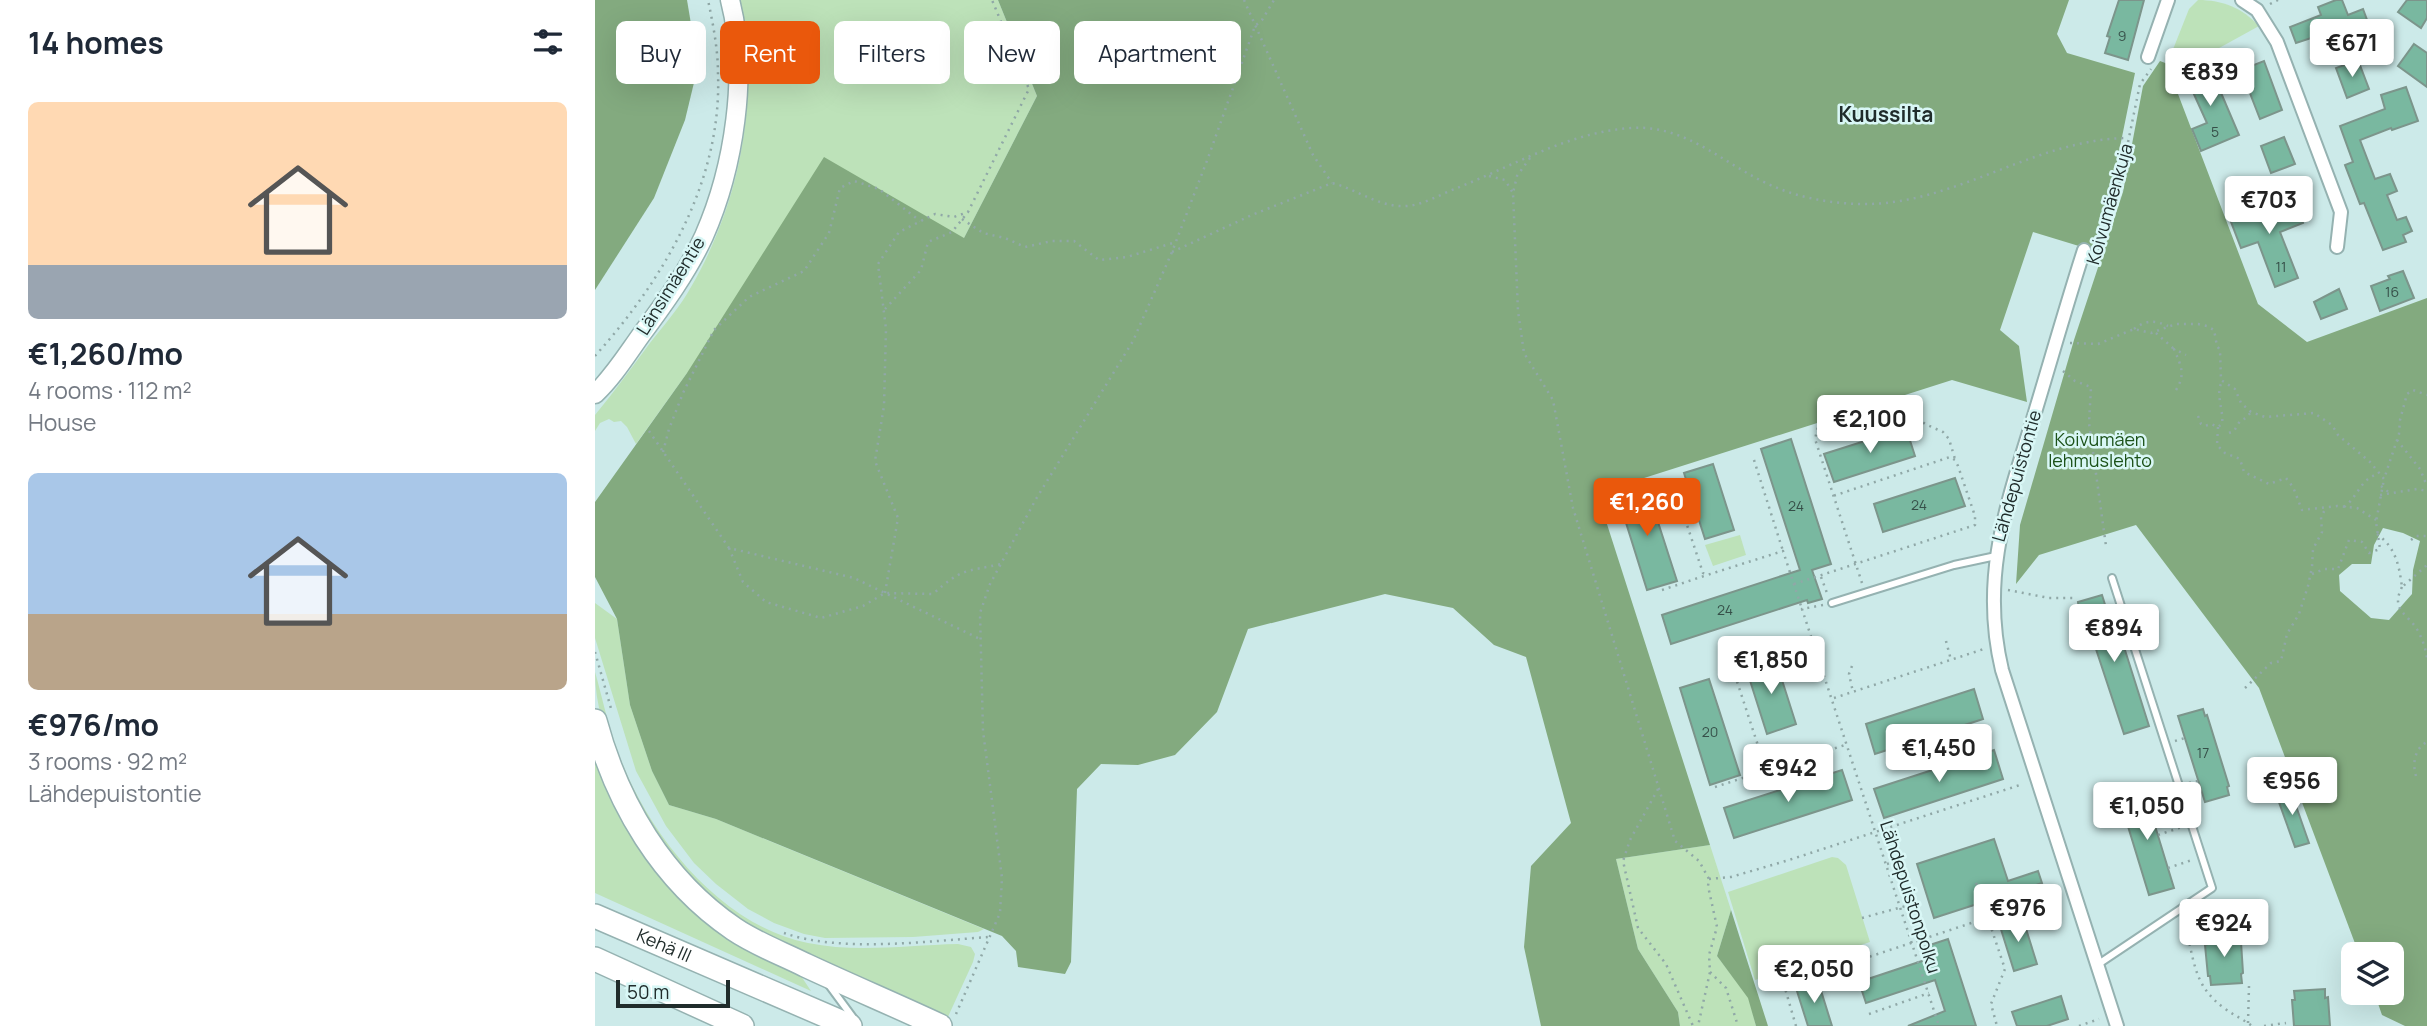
<!DOCTYPE html>
<html lang="en">
<head>
<meta charset="utf-8">
<style>
  :root { --surface:#fff; --page:#f6f6f7; --text:#1f2937; --muted:#747a83; --accent:#ea580c }
  body { margin:0; font-family:Manrope,sans-serif; background:var(--page); color:var(--text); height:100vh; display:flex; flex-direction:column; font-size:26px; white-space:nowrap }
  * { box-sizing:border-box; margin:0 }
  p { font-size:23px; color:var(--muted) }
  .icon { flex:none; width:38px; height:38px; fill:none; stroke:currentColor; stroke-width:2; stroke-linecap:round; stroke-linejoin:round }
  .map { position:relative; flex:1; overflow:hidden }
  .panel { display:flex; flex-direction:column; background:var(--surface); width:595px }
  .panel>* { flex:none }
  .hud { position:absolute; left:21px; top:21px; width:665px; height:63px; display:flex; gap:14px }
  .buttons { position:absolute; left:1746px; top:942px; display:grid; gap:14px }
  .buttons a { display:grid; place-items:center; width:63px; height:63px; border-radius:10px; background:var(--surface); box-shadow:0 7px 28px #0002; font-size:35px }
  .scale { position:absolute; left:21px; bottom:18px; width:114px; box-sizing:border-box; padding-left:7px; border:4px solid #202c2b; border-top:0; font-size:19px; line-height:24px; white-space:nowrap; color:#202c2b; -webkit-text-stroke:5px #d9f7f6; paint-order:stroke }
  .price { position:absolute; translate:-50% -60px; padding:0 16px; border-radius:7px; background:#fff; color:#222; font-size:23px; line-height:46px; filter:drop-shadow(0 2px 4px #0008) }
  .price::after { content:''; position:absolute; left:50%; top:42px; width:21px; height:16px; margin-left:-10px; background:inherit; clip-path:polygon(0 0,100% 0,50% 100%) }
  .price.active { background:var(--accent); color:#fff }
  ul { padding:0; list-style:none }
  li { display:grid; align-content:center; gap:14px; height:371px; padding:0 28px }
  li span { display:grid; place-items:center; height:217px; border-radius:10px; color:#555 }
  li>.icon { margin-inline-start:auto }
  span .icon { width:126px; height:126px; fill:#fffc; stroke-width:1 }
  li b { font-size:30px }
  h2 { display:flex; justify-content:space-between; align-items:center; height:84px; padding:0 28px; font-size:30px }
  .chip { padding:0 24px; border-radius:10px; background:var(--surface); box-shadow:0 7px 28px #0002; font-size:24px; line-height:63px }
  .chip.active { background:var(--accent); color:#fff }
  main { display:flex; flex:1; min-height:0 }
  .map>svg:first-child { display:block }
  .green { fill:#bde2b9 }
  .forest { fill:#83aa7f; fill-rule:evenodd }
  .building { fill:#79b8a0; stroke:#7c958b; stroke-width:2 }
  .lines { fill:none; stroke-linecap:round; stroke-linejoin:round }
  .lane-casing { stroke:#95b2b1; stroke-width:10 }
  .street-casing { stroke:#95b2b1; stroke-width:16 }
  .secondary-casing { stroke:#95b2b1; stroke-width:21 }
  .highway-casing { stroke:#95b2b1; stroke-width:26 }
  .path { stroke:#90a8a7; stroke-width:2.5; stroke-dasharray:2 5; stroke-linecap:butt }
  .lane { stroke:#fff; stroke-width:6 }
  .street { stroke:#fff; stroke-width:12 }
  .secondary { stroke:#fff; stroke-width:18 }
  .highway { stroke:#fff; stroke-width:23 }
  .labels { text-anchor:middle; stroke-width:5; stroke-linejoin:round; paint-order:stroke }
  .number-label { font-size:14px; fill:#364f48 }
  .street-label { font-size:18px; fill:#202c2b; stroke:#d9f7f6 }
  .park-label { font-size:18px; fill:#1c5219; stroke:#d9f7f6 }
  .quarter-label { font-size:21px; font-weight:bold; fill:#202c2b; stroke:#d9f7f6 }
</style>
</head>
<body>
<main>
<section class="panel">
<h2>14 homes<svg class="icon" aria-label="filters" viewBox="0 0 24 24"><path d="M4 7h16M4 17h16"/><circle cx="9" cy="7" r="2"/><circle cx="15" cy="17" r="2"/></svg></h2>
<ul>
<li><span style="background:linear-gradient(#ffd9b3 75%,#9aa5b1 0)"><svg class="icon" aria-label="home" viewBox="0 0 24 24"><path d="M3 11l9-7 9 7M6 9v11h12V9"/></svg></span><div><b>€1,260/mo</b><p>4 rooms · 112 m²</p><p>House</p></div></li>
<li><span style="background:linear-gradient(#a9c7e8 65%,#b9a48a 0)"><svg class="icon" aria-label="home" viewBox="0 0 24 24"><path d="M3 11l9-7 9 7M6 9v11h12V9"/></svg></span><div><b>€976/mo</b><p>3 rooms · 92 m²</p><p>Lähdepuistontie</p></div></li>
</ul>
</section>
<div class="map">
<svg width="1832" height="1026" viewBox="0 0 1832 1026">
  <rect width="100%" height="100%" fill="#cceae9"/>
  <!-- green -->
  <g class="green">
    <path d="M 145,0 L 403,0 L 442,96 L 369,238 L 92,373 L 41,444 L 32,427 L 26,421 L 19,422 L 14,419 L 5,423 L 0,431 L 0,415 C 19,392 37,367 55,343 C 69,325 85,307 96,287 C 146,201 165,98 145,0 Z"/>
    <path d="M 1603,0 C 1628,0 1647,8 1664,26 L 1586,69 L 1574,64 L 1575,57 L 1594,9 Z"/>
    <polygon points="1145,535 1151,555 1118,566 1110,545"/>
    <polygon points="0,603 22,619 35,705 57,771 74,805 121,819 389,929 383,932 318,937 230,938 209,934 179,923 153,909 121,884 99,863 71,826 41,771 0,638"/>
    <path d="M 0,672 C 7,696 12,721 20,744 C 48,828 122,925 213,943 C 261,953 314,945 363,944 L 376,947 L 380,954 L 378,962 L 352,1019 C 242,971 127,934 56,831 C 45,815 39,795 31,778 C 14,744 0,710 0,672 Z"/>
    <polygon points="0,752 59,865 204,973 216,991 0,893"/>
    <polygon points="1115,845 1136,910 1122,956 1154,998 1161,1026 1085,1026 1083,1012 1043,949 1021,859"/>
    <polygon points="1237,857 1243,858 1251,865 1275,942 1160,980 1133,892"/>
  </g>
  <!-- forest -->
  <g class="forest">
    <polygon points="0,0 92,0 103,66 90,120 59,198 0,290"/>
    <polygon points="403,0 1474,0 1462,34 1472,53 1540,73 1516,191 1497,250 1438,232 1405,330 1424,346 1432,402 1357,380 1002,493 1115,845 1021,859 1043,949 1083,1012 1085,1026 946,1026 929,947 936,866 976,823 931,657 899,645 858,608 790,594 653,629 622,712 580,755 543,765 506,764 482,789 476,962 470,974 423,967 421,951 407,936 121,819 74,805 57,771 35,705 22,619 0,577 0,502 92,373 229,157 369,238 442,96"/>
    <path d="M 1565,61 L 1586,69 L 1583,94 L 1663,304 L 1712,342 L 1832,298 L 1832,1026 L 1810,1026 L 1787,1015 L 1779,992 L 1797,992 L 1797,954 L 1764,954 L 1664,688 L 1541,525 L 1444,555 L 1421,584 L 1425,525 L 1479,340 L 1528,192 L 1548,86 ZM 1788,528 L 1808,533 L 1825,541 L 1818,570 L 1817,594 L 1794,620 L 1776,618 L 1745,591 L 1744,575 L 1757,564 L 1776,564 L 1779,545 Z"/>
    <polygon points="1136,910 1173,1026 1161,1026 1153,998 1122,956"/>
  </g>
  <!-- building -->
  <g class="building">
    <polygon points="1524,0 1549,0 1533,60 1510,53 1515,37 1512,36"/>
    <polygon points="1741,0 1747,0 1753,15 1768,9 1775,28 1720,49 1716,38 1701,43 1695,27 1726,15 1723,7"/>
    <polygon points="1812,0 1832,0 1832,18 1826,28 1803,12"/>
    <polygon points="1819,44 1832,53 1832,87 1803,66"/>
    <polygon points="1612,60 1644,135 1606,151 1597,129 1612,123 1588,70"/>
    <polygon points="1763,60 1774,89 1752,98 1741,68"/>
    <polygon points="1669,61 1687,110 1665,119 1646,70"/>
    <polygon points="1811,87 1823,121 1797,130 1796,128 1765,140 1780,179 1795,174 1802,191 1792,195 1802,220 1811,217 1817,231 1808,235 1811,242 1788,250 1769,203 1765,204 1750,165 1758,162 1745,126 1790,109 1786,95"/>
    <polygon points="1689,137 1700,164 1676,173 1666,146"/>
    <polygon points="1698,197 1708,223 1685,232 1703,278 1680,287 1663,242 1646,248 1633,214 1655,205 1657,213"/>
    <polygon points="1808,271 1819,298 1785,311 1776,286 1795,279 1793,276"/>
    <polygon points="1744,289 1752,309 1726,319 1719,302"/>
    <polygon points="1311,428 1320,456 1239,482 1229,454"/>
    <polygon points="1196,439 1236,564 1217,570 1227,599 1213,603 1212,600 1076,644 1067,615 1205,570 1166,449"/>
    <polygon points="1118,464 1139,530 1110,539 1089,473"/>
    <polygon points="1360,478 1370,506 1288,532 1279,504"/>
    <polygon points="1051,485 1082,581 1052,590 1022,494"/>
    <polygon points="1507,595 1518,630 1523,628 1554,726 1529,734 1497,637 1494,638 1490,631 1484,610 1483,602"/>
    <polygon points="1180,658 1201,724 1172,734 1151,668"/>
    <polygon points="1114,679 1145,775 1115,785 1085,688"/>
    <polygon points="1379,689 1388,719 1280,754 1271,724"/>
    <polygon points="1608,709 1610,716 1612,715 1634,786 1632,787 1634,795 1610,802 1583,716"/>
    <polygon points="1399,750 1408,779 1289,818 1279,789"/>
    <polygon points="1247,770 1257,800 1139,838 1129,808"/>
    <polygon points="1694,786 1714,843 1700,847 1680,791"/>
    <polygon points="1549,790 1579,888 1554,895 1524,797"/>
    <polygon points="1399,839 1413,881 1443,871 1447,883 1339,918 1322,864"/>
    <polygon points="1427,916 1442,964 1419,971 1404,923"/>
    <polygon points="1643,934 1644,942 1646,942 1648,973 1646,974 1647,983 1616,985 1615,976 1613,976 1610,945 1613,944 1612,936"/>
    <polygon points="1353,939 1381,1026 1313,1026 1350,1011 1340,980 1271,1003 1264,982 1333,959 1329,947"/>
    <polygon points="1223,981 1237,1026 1213,1026 1201,988"/>
    <polygon points="1730,989 1730,998 1733,997 1735,1026 1699,1026 1697,1000 1700,1000 1699,991"/>
    <polygon points="1466,996 1473,1019 1452,1026 1422,1026 1417,1012"/>
  </g>
  <g class="lines">
    <defs>
      <g id="lane">
        <polyline points="1237,603 1359,565 1401,556"/>
        <polyline points="1502,965 1617,888 1517,578"/>
        <polyline points="234,985 259,1019"/>
      </g>
      <g id="street">
        <polyline points="1647,0 1662,10 1682,42 1746,212 1742,247"/>
        <polyline points="1553,57 1573,0"/>
        <path d="M 1489,250 C 1472,303 1457,356 1441,409 C 1414,499 1384,574 1407,670 L 1522,1026"/>
      </g>
      <path id="secondary" d="M 0,394 C 18,377 31,356 46,335 C 69,304 93,271 109,236 C 139,168 154,73 135,0"/>
      <g id="highway">
        <path d="M 0,721 C 22,803 67,880 139,929 C 161,944 186,953 210,965 C 255,986 300,1005 345,1026"/>
        <path id="s1" d="M 0,916 L 255,1026"/>
        <polyline points="0,959 147,1026"/>
      </g>
    </defs>
    <!-- lane casing -->
    <use href="#lane" class="lane-casing"/>
    <!-- street casing -->
    <use href="#street" class="street-casing"/>
    <!-- secondary casing -->
    <use href="#secondary" class="secondary-casing"/>
    <!-- highway casing -->
    <use href="#highway" class="highway-casing"/>
    <!-- path -->
    <g class="path">
      <polyline points="649,0 718,155 737,183"/>
      <polyline points="1675,4 1683,0"/>
      <polyline points="935,158 922,176 918,193 923,311 929,353 958,400 978,508 1080,841 1104,861 1114,879 1113,886 1122,927 1114,955 1115,972 1103,1026"/>
      <polyline points="894,176 910,180 918,193"/>
      <polyline points="367,219 388,233 410,238 430,247 457,241 479,241 504,260 532,257 581,242"/>
      <polyline points="1504,250 1523,191 1545,84 1556,69"/>
      <path d="M 577,252 L 657,215 L 737,183 C 762,189 784,208 812,206 C 828,205 846,194 862,188 C 918,166 974,132 1036,128 C 1093,124 1131,167 1180,187 C 1206,198 1235,203 1263,204 C 1358,207 1438,139 1533,138"/>
      <polyline points="290,309 326,270 333,242 357,232 373,212"/>
      <path d="M 1539,329 C 1551,320 1559,320 1573,326"/>
      <polyline points="1561,333 1579,349"/>
      <polyline points="1475,343 1503,344 1539,329 1556,333 1581,324 1603,324 1612,326 1619,330 1622,346 1625,350 1626,380 1640,389 1646,403 1656,412 1670,417 1719,413 1737,425 1743,435 1775,462 1789,479 1804,434 1805,420 1812,394 1818,390 1832,395"/>
      <path d="M 0,356 C 69,279 127,181 123,74 C 123,49 118,24 113,0"/>
      <polyline points="1468,371 1480,381 1496,387 1494,423 1511,546"/>
      <path d="M 1581,390 C 1591,374 1586,366 1579,349 L 1591,355"/>
      <path d="M 1603,416 L 1606,424 L 1610,426 L 1616,424 L 1623,427 L 1627,424 C 1629,411 1620,393 1627,382"/>
      <polyline points="1623,427 1622,445 1630,453 1645,459 1649,472 1674,484 1691,478 1698,487 1707,510 1742,506 1762,508 1781,520"/>
      <polyline points="54,431 134,548 259,578 385,639"/>
      <polyline points="1634,433 1639,431 1645,421 1651,418 1656,412"/>
      <polyline points="1802,440 1825,469 1832,486"/>
      <polyline points="68,452 74,429 88,393 119,330 154,297 209,271 234,233 245,188 259,181 284,189 325,221"/>
      <polyline points="1159,460 1188,551"/>
      <polyline points="1079,486 1108,573 1112,575 1188,551 1207,609"/>
      <polyline points="1786,486 1796,494"/>
      <polyline points="1785,495 1822,489 1832,491"/>
      <path d="M 1749,507 C 1763,497 1765,479 1783,474"/>
      <path d="M 1782,534 C 1801,548 1804,565 1807,587 L 1832,565"/>
      <polyline points="1816,540 1821,536 1832,536"/>
      <path d="M 134,548 L 148,582 L 171,602 L 226,618 L 268,606 L 290,593 L 338,594 C 367,568 370,572 406,564"/>
      <polyline points="1717,574 1729,569 1743,569 1754,540 1767,542 1774,553 1785,549 1781,522 1789,479"/>
      <polyline points="1226,577 1232,593"/>
      <polyline points="1267,583 1220,439 1223,427 1302,402 1330,424 1348,432 1354,439 1360,459"/>
      <polyline points="1199,584 1380,525 1380,516 1363,466 1360,460 1355,457 1238,496"/>
      <path d="M 1807,587 C 1795,611 1813,613 1823,631 C 1828,640 1831,650 1832,659"/>
      <polyline points="1067,590 1112,575"/>
      <polyline points="1413,590 1454,598 1478,598"/>
      <polyline points="290,593 303,518 280,461 289,406 291,329 283,264 304,232 340,214 359,217 373,212 434,89 397,0"/>
      <polyline points="1228,605 1207,609 1344,1026"/>
      <polyline points="1351,641 1356,660"/>
      <polyline points="0,652 17,712"/>
      <polyline points="1257,666 1254,674 1258,692"/>
      <polyline points="1650,688 1676,663 1686,661 1692,634 1704,614 1713,586 1717,567 1718,549 1727,532 1726,517 1731,508"/>
      <polyline points="1239,698 1389,649"/>
      <polyline points="1580,741 1590,738"/>
      <polyline points="1171,770 1136,663 1216,637"/>
      <path d="M 1821,776 C 1817,763 1820,748 1832,742"/>
      <polyline points="1594,783 1603,781"/>
      <polyline points="1120,787 1253,744"/>
      <polyline points="1063,789 1035,840 1028,861 1043,928 1071,964 1098,1026"/>
      <polyline points="1553,803 1577,796"/>
      <polyline points="1563,835 1587,827"/>
      <polyline points="1292,864 1304,860"/>
      <polyline points="1573,868 1597,860"/>
      <polyline points="1114,879 1136,877 1194,860 1428,784"/>
      <polyline points="1381,883 1410,969 1396,1004 1402,1026"/>
      <polyline points="1267,918 1318,904"/>
      <path d="M 189,933 C 246,953 334,941 394,937"/>
      <path d="M 1593,937 C 1600,968 1602,988 1629,1008 C 1638,1015 1648,1019 1657,1026"/>
      <polyline points="1115,972 1131,988 1143,1026"/>
      <polyline points="361,1014 405,913 407,878 388,731 385,613 395,584 441,499 538,341 577,252 613,158 660,26 667,20 679,0"/>
      <polyline points="1274,1014 1334,993"/>
      <polyline points="1653,1023 1654,986"/>
      <polyline points="1201,1026 1189,985 1464,894"/>
      <polyline points="1484,1026 1504,1019"/>
      <polyline points="1669,1026 1691,1023"/>
    </g>
    <!-- lane -->
    <use href="#lane" class="lane"/>
    <!-- street -->
    <use href="#street" class="street"/>
    <!-- secondary -->
    <use href="#secondary" class="secondary"/>
    <!-- highway -->
    <use href="#highway" class="highway"/>
  </g>
  <g class="labels">
    <!-- number labels -->
    <g class="number-label">
      <text x="1527" y="41">9</text>
      <text x="1620" y="137">5</text>
      <text x="1686" y="272">11</text>
      <text x="1797" y="297">16</text>
      <text x="1324" y="510">24</text>
      <text x="1201" y="511">24</text>
      <text x="1130" y="615">24</text>
      <text x="1115" y="737">20</text>
      <text x="1608" y="758">17</text>
    </g>
    <!-- street labels -->
    <g class="street-label">
      <text transform="translate(1515 204) rotate(-74)" y="6">Koivumäenkuja</text>
      <text transform="translate(76 286) rotate(-58)" y="6">Länsimäentie</text>
      <text transform="translate(1422 476) rotate(-74)" y="6">Lähdepuistontie</text>
      <text transform="translate(1315 897) rotate(72)" y="6">Lähdepuistonpolku</text>
      <text dy="6" stroke="none"><textPath href="#s1" startOffset="75">Kehä III</textPath></text>
    </g>
    <!-- park labels -->
    <g class="park-label">
      <text x="1505" y="446">Koivumäen<tspan x="1505" dy="21">lehmuslehto</tspan></text>
    </g>
    <!-- quarter labels -->
    <g class="quarter-label">
      <text x="1291" y="122">Kuussilta</text>
    </g>
  </g>
</svg>
<div class="buttons">
<a><svg class="icon" aria-label="layers" viewBox="0 0 24 24"><path d="M12 4l9 5-9 5-9-5zM3 14l9 5 9-5"/></svg></a>
</div>
<div class="scale">50 m</div>
<b class="price" style="left:1757px;top:79px">€671</b>
<b class="price" style="left:1615px;top:108px">€839</b>
<b class="price" style="left:1674px;top:236px">€703</b>
<b class="price" style="left:1275px;top:455px">€2,100</b>
<b class="price active" style="left:1052px;top:538px">€1,260</b>
<b class="price" style="left:1519px;top:664px">€894</b>
<b class="price" style="left:1176px;top:696px">€1,850</b>
<b class="price" style="left:1344px;top:784px">€1,450</b>
<b class="price" style="left:1193px;top:804px">€942</b>
<b class="price" style="left:1697px;top:817px">€956</b>
<b class="price" style="left:1552px;top:842px">€1,050</b>
<b class="price" style="left:1423px;top:944px">€976</b>
<b class="price" style="left:1629px;top:959px">€924</b>
<b class="price" style="left:1219px;top:1005px">€2,050</b>
<div class="hud">
<a class="chip">Buy</a>
<a class="chip active">Rent</a>
<a class="chip">Filters</a>
<a class="chip">New</a>
<a class="chip">Apartment</a>
</div>
</div>
</main>
</body>
</html>
